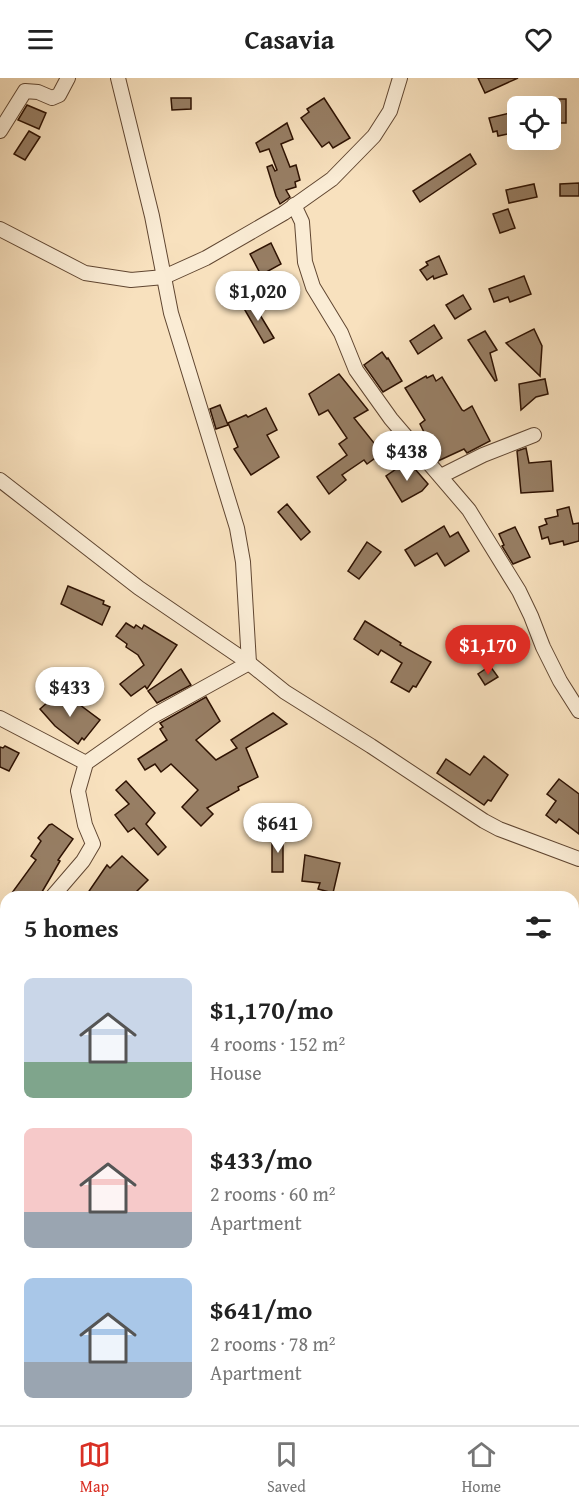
<!DOCTYPE html>
<html lang="en">
<head>
<meta charset="utf-8">
<style>
  :root { --surface:#fff; --page:#f6f6f6; --text:#222; --muted:#767676; --line:#e0e0e0; --accent:#d93025 }
  body { margin:0; font-family:"Gentium Book Plus",serif; background:var(--page); color:var(--text); height:100vh; display:flex; flex-direction:column; font-size:22px; white-space:nowrap }
  * { box-sizing:border-box; margin:0 }
  p { font-size:20px; color:var(--muted) }
  .icon { flex:none; width:33px; height:33px; fill:none; stroke:currentColor; stroke-width:2; stroke-linecap:round; stroke-linejoin:round }
  .map { position:relative; flex:1; overflow:hidden }
  .side { position:absolute; left:0px; top:813px; width:579px; height:534px; display:flex; flex-direction:column; background:var(--surface); border-radius:18px 18px 0 0; box-shadow:0 6px 24px #0002 }
  .side>* { flex:none }
  .tools { position:absolute; left:507px; top:18px; display:grid; gap:12px }
  .tools a { display:grid; place-items:center; width:54px; height:54px; border-radius:9px; background:var(--surface); box-shadow:0 6px 24px #0002; font-size:30px }
  .price { position:absolute; translate:-50% -51px; padding:0 14px; border-radius:21px; background:#fff; color:#222; font-size:20px; line-height:39px; filter:drop-shadow(0 2px 3px #0008) }
  .price::after { content:''; position:absolute; left:50%; top:36px; width:18px; height:14px; margin-left:-9px; background:inherit; clip-path:polygon(0 0,100% 0,50% 100%) }
  .price.on { background:var(--accent); color:#fff }
  ul { padding:0; list-style:none }
  li { display:flex; align-items:center; gap:18px; height:150px; padding:0 24px }
  li span { display:grid; place-items:center; flex:none; width:168px; height:120px; border-radius:9px; color:#555 }
  li>.icon { margin-inline-start:auto }
  span .icon { width:72px; height:72px; fill:#fffc; stroke-width:1 }
  li b { font-size:26px }
  h2 { display:flex; justify-content:space-between; align-items:center; height:72px; padding:0 24px; font-size:26px }
  header { display:flex; justify-content:space-between; align-items:center; height:78px; padding:0 24px; background:var(--surface); font-size:27px; font-weight:800 }
  .tabs { display:flex; justify-content:space-around; align-items:center; height:84px; border-top:2px solid var(--line); background:var(--surface); font-size:16px; color:var(--muted) }
  .tabs a { display:grid; justify-items:center; gap:3px }
  .tabs .on { color:var(--accent) }
  .map>svg:first-child { display:block }
  .building { fill:#977e64; stroke:#2e1202; stroke-width:1.5 }
  .lines { fill:none; stroke-linecap:round; stroke-linejoin:round }
  .minor-casing { stroke:#604631; stroke-width:16 }
  .minor { stroke:#faecd5; stroke-width:14 }
</style>
</head>
<body>
<header><svg class="icon" aria-label="menu" viewBox="0 0 24 24"><path d="M4 6h16M4 12h16M4 18h16"/></svg>Casavia<svg class="icon" aria-label="heart" viewBox="0 0 24 24"><path d="M12 20l-8-8c-3-5 5-10 8-4 3-6 11-1 8 4z"/></svg></header>
<div class="map">
<svg width="579" height="1347" viewBox="0 0 579 1347">
  <rect width="100%" height="100%" fill="#f8e1be"/>
  <filter id="stains"><feTurbulence type="fractalNoise" baseFrequency=".00333" numOctaves="4"/><feColorMatrix values="0 0 0 0 .2 0 0 0 0 .09 0 0 0 0 .02 0 0 0 .5 -.17"/></filter>
  <radialGradient id="worn" r=".72"><stop offset=".6" stop-color="#630" stop-opacity="0"/><stop offset="1" stop-color="#630" stop-opacity=".3"/></radialGradient>
  <!-- building -->
  <g class="building">
    <polygon points="478,0 518,0 485,15"/>
    <polygon points="171,20 191,20 191,31 172,32"/>
    <polygon points="324,20 350,60 333,70 329,64 322,69 301,40 309,34 307,31"/>
    <rect x="551" y="21" width="15" height="24"/>
    <polygon points="27,27 46,35 39,51 18,42"/>
    <polygon points="518,33 518,54 498,58 497,53 493,54 489,40"/>
    <polygon points="287,45 293,61 281,66 290,89 296,87 300,102 295,104 296,109 286,112 290,119 280,126 276,118 267,89 272,87 275,93 277,92 269,71 260,74 256,65"/>
    <polygon points="29,53 40,59 25,82 14,76"/>
    <polygon points="470,76 476,86 420,124 413,113"/>
    <polygon points="579,105 579,118 560,118 560,106"/>
    <polygon points="534,106 537,119 509,125 506,112"/>
    <polygon points="508,131 515,150 500,155 493,136"/>
    <polygon points="271,165 281,186 261,197 250,176"/>
    <polygon points="439,178 447,196 434,201 433,198 427,202 420,192 428,187 426,184"/>
    <polygon points="524,198 531,216 510,224 508,219 494,224 489,211"/>
    <polygon points="238,202 247,215 237,221 229,208"/>
    <polygon points="463,217 471,231 455,241 446,227"/>
    <polygon points="251,222 274,260 264,265 242,227"/>
    <polygon points="434,247 442,260 418,276 410,263"/>
    <polygon points="534,251 542,268 540,298 506,265"/>
    <polygon points="485,253 497,272 490,275 497,302 495,303 468,262"/>
    <polygon points="382,274 387,281 388,280 402,303 383,314 364,287"/>
    <polygon points="339,296 368,332 354,340 382,375 367,386 364,382 342,397 346,402 329,416 317,399 347,377 339,366 347,360 328,332 319,337 309,316"/>
    <polygon points="433,297 436,303 442,299 462,332 464,333 472,328 490,363 467,375 464,371 438,383 420,346 425,342 405,310 426,298 427,300"/>
    <polygon points="545,301 548,316 536,319 521,332 519,306"/>
    <polygon points="220,327 228,347 216,351 210,331"/>
    <polygon points="266,330 277,352 267,357 279,379 251,397 234,371 238,369 228,345 246,337 248,339"/>
    <polygon points="526,370 529,385 551,383 553,413 521,415 517,373"/>
    <polygon points="408,383 428,406 422,413 402,424 386,398"/>
    <polygon points="287,426 310,454 301,462 278,434"/>
    <polygon points="569,429 573,446 579,445 579,463 564,467 563,463 550,466 548,459 542,461 539,449 547,446 545,441 558,438 557,432"/>
    <polygon points="444,448 450,459 458,454 469,473 445,488 437,475 415,488 405,472"/>
    <polygon points="515,449 530,479 513,486 502,468 504,467 499,456"/>
    <polygon points="367,464 381,474 359,501 348,493"/>
    <polygon points="68,508 104,523 103,526 110,529 102,547 61,526"/>
    <polygon points="365,543 401,565 400,567 431,584 416,609 413,608 409,614 391,604 402,585 381,572 378,577 354,561"/>
    <polygon points="126,545 134,550 136,547 142,551 144,547 177,567 147,611 145,608 131,618 120,606 144,587 138,577 126,569 127,566 116,558"/>
    <polygon points="490,588 498,599 485,607 478,596"/>
    <polygon points="181,591 191,607 157,625 148,613"/>
    <polygon points="58,615 72,629 76,624 100,642 84,662 82,660 78,666 55,648 40,631"/>
    <polygon points="206,619 220,643 196,662 216,682 237,670 231,662 273,635 287,646 246,670 258,699 238,709 239,712 207,730 213,736 201,748 182,729 198,712 171,686 161,694 155,686 145,692 138,681 167,662 160,651 163,649 160,645"/>
    <polygon points="5,668 19,675 9,693 0,689 0,669 3,670"/>
    <polygon points="484,678 508,697 491,723 488,722 484,727 437,695 446,681 470,697"/>
    <polygon points="559,701 579,716 579,756 559,741 556,745 546,737 556,723 547,716"/>
    <polygon points="126,703 155,735 146,746 166,769 158,777 134,750 128,754 115,737 129,726 116,712"/>
    <polygon points="52,746 73,761 58,782 60,783 49,802 39,819 9,819 36,782 31,778 41,763 38,760 49,747"/>
    <rect x="272" y="758" width="11" height="36"/>
    <polygon points="305,777 340,785 333,815 318,811 320,805 302,803"/>
    <polygon points="122,778 148,802 131,819 85,819 107,787 110,790"/>
  </g>
  <g class="lines">
    <defs>
      <g id="minor">
        <polyline points="0,53 25,13 38,14 52,20 59,17 68,0"/>
        <polyline points="294,127 302,144 305,184 313,209 341,255 356,292 391,341 469,432 519,513 531,538 543,569 560,603 579,633"/>
        <polyline points="0,151 85,195 131,202 164,199 206,180 284,135 332,101 374,58 390,33 400,0"/>
        <polyline points="441,398 483,377 534,357"/>
        <polyline points="0,402 139,510 249,585 285,614 371,668 484,743 499,751 579,781"/>
        <polyline points="0,640 86,685"/>
        <polyline points="52,819 83,783 93,766 85,747 78,713 86,685 153,638 249,585 243,484 237,450 171,235 152,138 118,0"/>
        <polyline points="0,877 6,870"/>
        <polyline points="0,1068 6,1068"/>
        <polyline points="573,1098 579,1099"/>
        <polyline points="573,1114 579,1112"/>
        <polyline points="222,1341 227,1347"/>
        <polyline points="492,1347 495,1341"/>
      </g>
    </defs>
    <!-- minor casing -->
    <use href="#minor" class="minor-casing"/>
    <!-- minor -->
    <use href="#minor" class="minor"/>
  </g>
  <rect width="100%" height="100%" filter="url(#stains)"/>
  <rect width="100%" height="100%" fill="url(#worn)"/>
</svg>
<div class="tools">
<a><svg class="icon" aria-label="locate" viewBox="0 0 24 24"><circle cx="12" cy="12" r="6"/><path d="M12 2v4M12 18v4M2 12h4M18 12h4"/></svg></a>
</div>
<b class="price" style="left:258px;top:244px">$1,020</b>
<b class="price" style="left:407px;top:404px">$438</b>
<b class="price on" style="left:488px;top:598px">$1,170</b>
<b class="price" style="left:70px;top:640px">$433</b>
<b class="price" style="left:278px;top:776px">$641</b>
<section class="side">
<h2>5 homes<svg class="icon" aria-label="filters" viewBox="0 0 24 24"><path d="M4 7h16M4 17h16"/><circle cx="9" cy="7" r="2"/><circle cx="15" cy="17" r="2"/></svg></h2>
<ul>
<li><span style="background:linear-gradient(#c9d6e8 70%,#7fa58c 0)"><svg class="icon" aria-label="home" viewBox="0 0 24 24"><path d="M3 11l9-7 9 7M6 9v11h12V9"/></svg></span><div><b>$1,170/mo</b><p>4 rooms · 152 m²</p><p>House</p></div></li>
<li><span style="background:linear-gradient(#f6c9c9 70%,#9aa5b1 0)"><svg class="icon" aria-label="home" viewBox="0 0 24 24"><path d="M3 11l9-7 9 7M6 9v11h12V9"/></svg></span><div><b>$433/mo</b><p>2 rooms · 60 m²</p><p>Apartment</p></div></li>
<li><span style="background:linear-gradient(#a9c7e8 70%,#9aa5b1 0)"><svg class="icon" aria-label="home" viewBox="0 0 24 24"><path d="M3 11l9-7 9 7M6 9v11h12V9"/></svg></span><div><b>$641/mo</b><p>2 rooms · 78 m²</p><p>Apartment</p></div></li>
</ul>
</section>
</div>
<nav class="tabs">
<a class="on"><svg class="icon" aria-label="map" viewBox="0 0 24 24"><path d="M3 6l6-2 6 2 6-2v14l-6 2-6-2-6 2zM9 4v14M15 6v14"/></svg>Map</a>
<a><svg class="icon" aria-label="saved" viewBox="0 0 24 24"><path d="M7 4h10v16l-5-4-5 4z"/></svg>Saved</a>
<a><svg class="icon" aria-label="home" viewBox="0 0 24 24"><path d="M3 11l9-7 9 7M6 9v11h12V9"/></svg>Home</a>
</nav>
</body>
</html>
